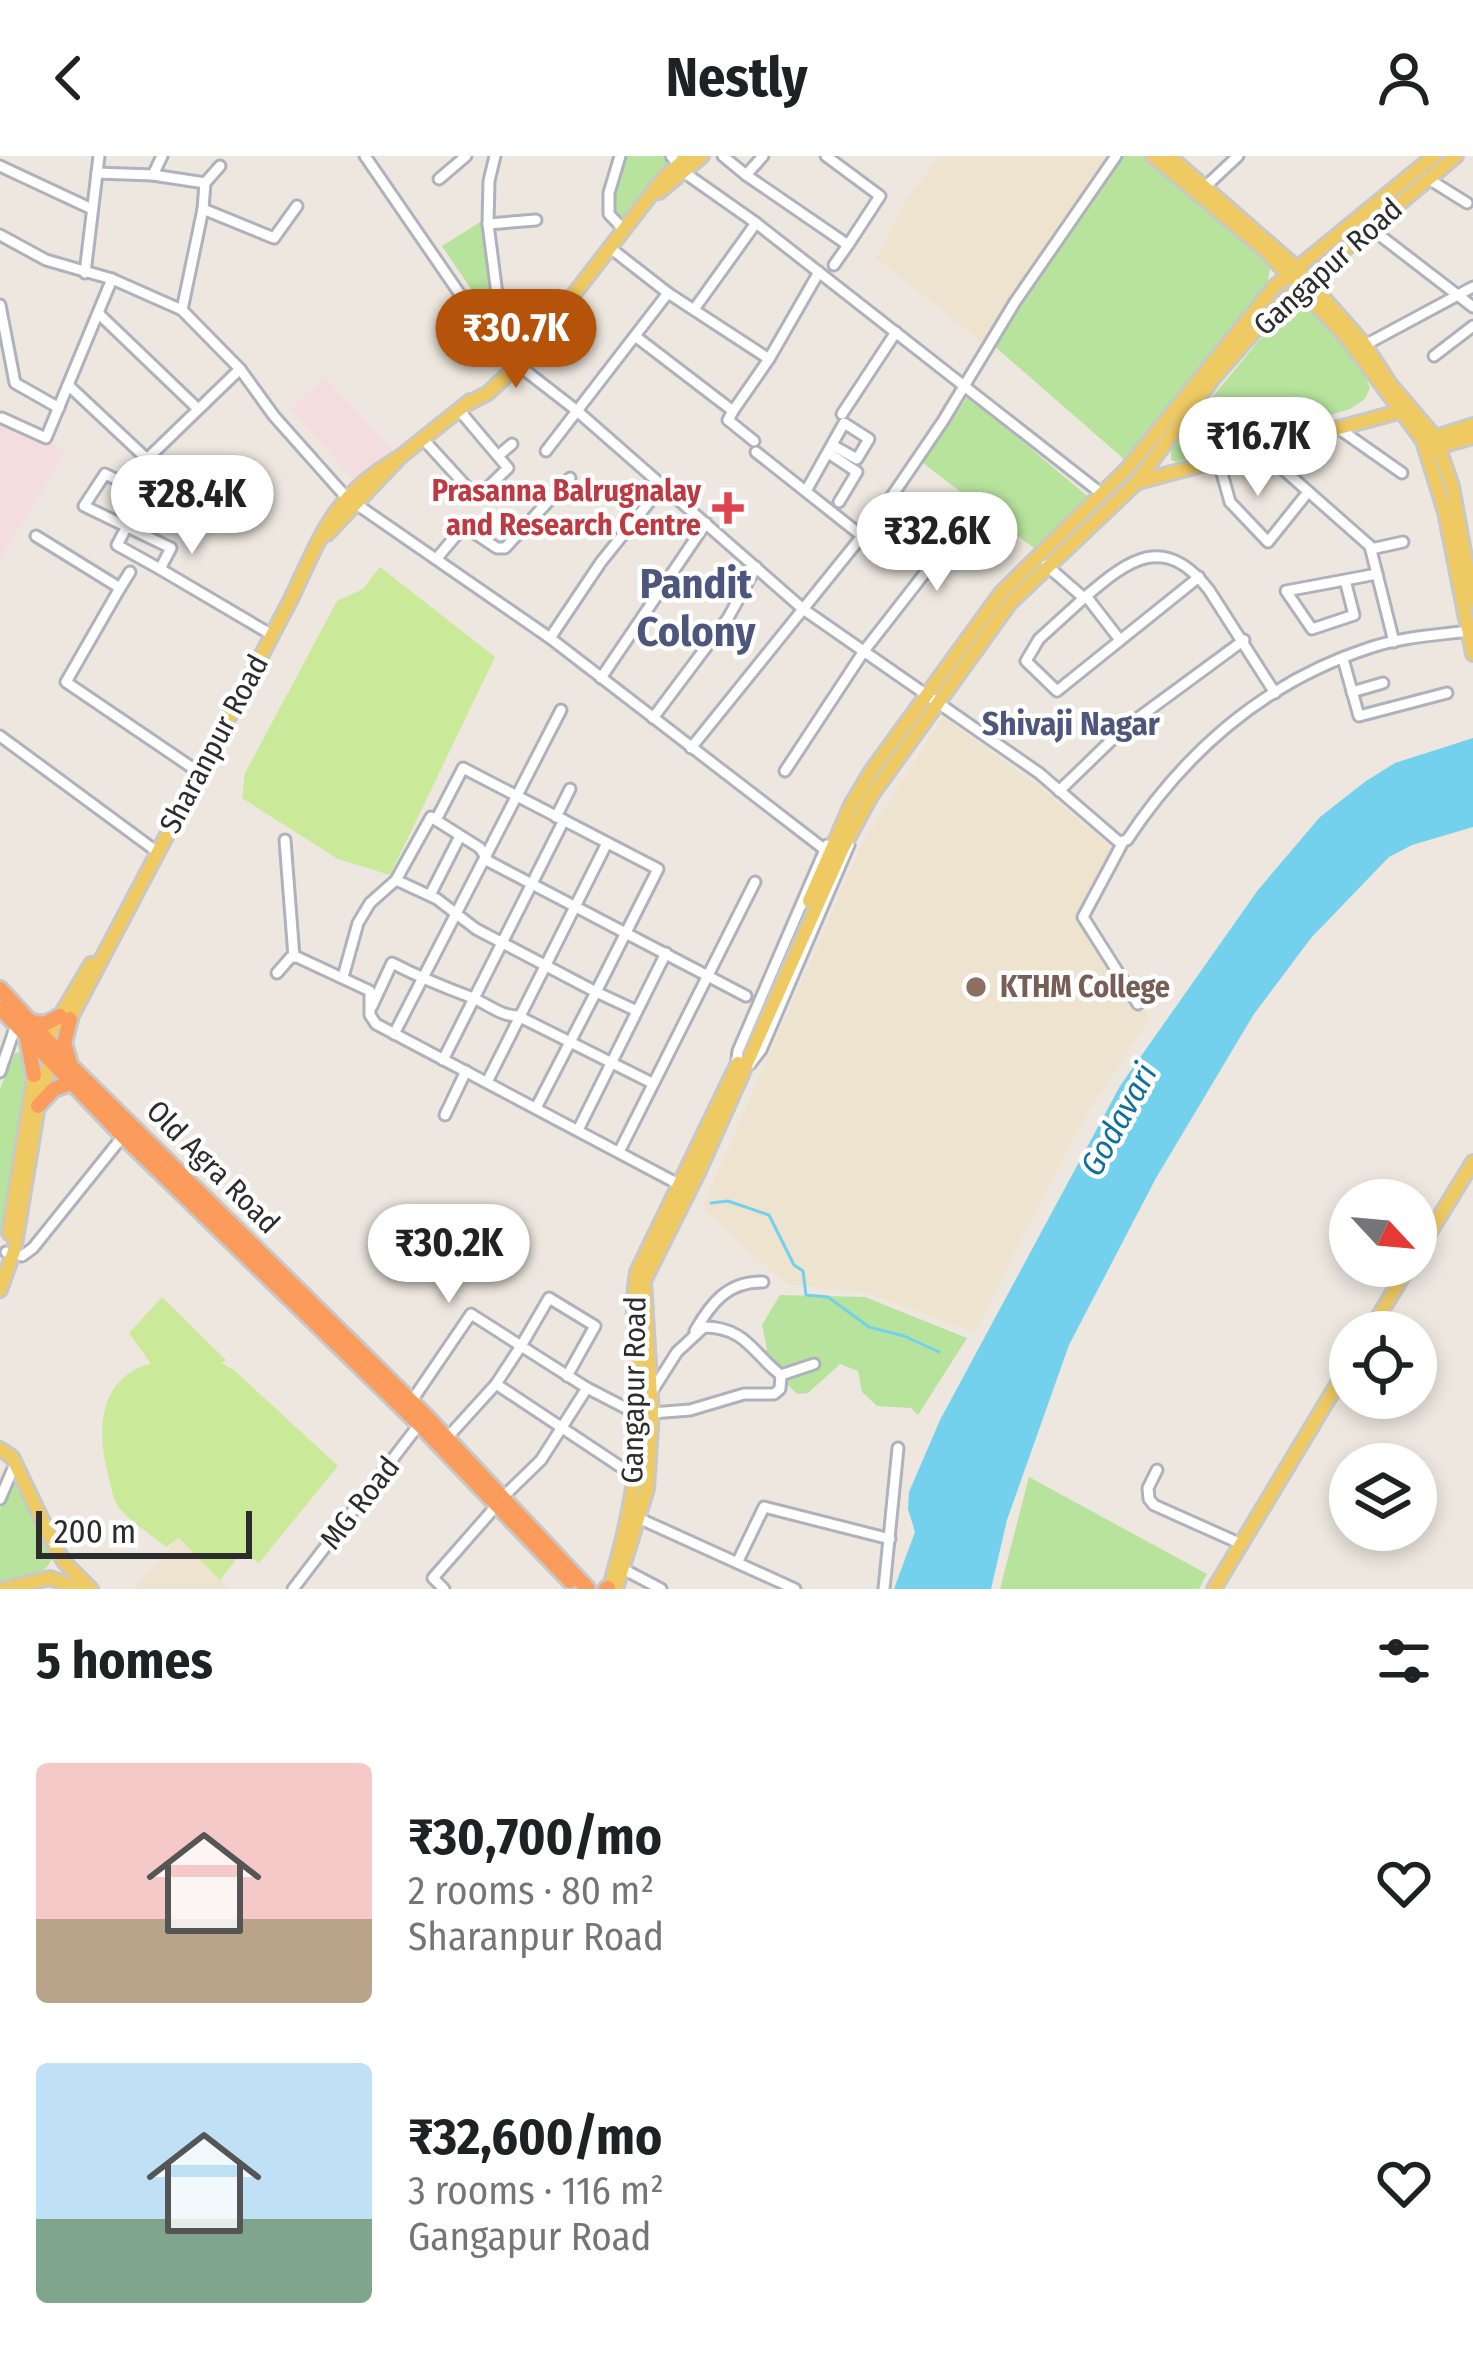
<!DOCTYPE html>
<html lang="en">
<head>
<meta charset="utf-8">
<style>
  :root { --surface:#fff; --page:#f2f2f2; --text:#202124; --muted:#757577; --accent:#b45309 }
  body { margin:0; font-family:"Fira Sans Condensed",sans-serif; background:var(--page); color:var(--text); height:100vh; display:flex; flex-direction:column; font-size:45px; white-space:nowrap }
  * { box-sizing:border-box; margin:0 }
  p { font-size:39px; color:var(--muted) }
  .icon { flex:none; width:66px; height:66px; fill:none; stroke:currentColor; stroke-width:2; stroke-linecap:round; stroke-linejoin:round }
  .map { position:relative; height:1433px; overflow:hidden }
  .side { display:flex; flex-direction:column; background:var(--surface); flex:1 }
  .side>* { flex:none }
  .needle { width:78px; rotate:116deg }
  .tools { position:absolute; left:1329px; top:1023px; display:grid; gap:24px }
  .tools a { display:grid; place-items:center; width:108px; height:108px; border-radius:50%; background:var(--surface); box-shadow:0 6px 18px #0003; font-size:60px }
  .scale { position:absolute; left:36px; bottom:30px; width:216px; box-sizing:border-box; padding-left:12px; border:6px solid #2c2c2c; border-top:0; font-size:33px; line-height:42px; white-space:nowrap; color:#2c2c2c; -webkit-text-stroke:9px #fff; paint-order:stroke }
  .price { position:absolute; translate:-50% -102px; padding:0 27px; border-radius:42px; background:#fff; color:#222; font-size:39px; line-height:78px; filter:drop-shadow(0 3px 6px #0008) }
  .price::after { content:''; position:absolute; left:50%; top:72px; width:36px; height:27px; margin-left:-18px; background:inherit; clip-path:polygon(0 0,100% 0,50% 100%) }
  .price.on { background:var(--accent); color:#fff }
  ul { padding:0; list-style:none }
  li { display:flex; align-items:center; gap:36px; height:300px; padding:0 36px }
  li span { display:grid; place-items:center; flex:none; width:336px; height:240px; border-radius:12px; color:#555 }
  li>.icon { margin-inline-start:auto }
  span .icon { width:144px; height:144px; fill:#fffc; stroke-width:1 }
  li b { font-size:51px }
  h2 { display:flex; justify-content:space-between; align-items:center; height:144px; padding:0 36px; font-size:51px }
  header { display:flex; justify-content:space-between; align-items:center; height:156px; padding:0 36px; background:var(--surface); font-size:54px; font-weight:700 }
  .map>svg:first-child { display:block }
  .education { fill:#eee3cf }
  .medical { fill:#f4ddde }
  .green { fill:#b7e39d }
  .pitch { fill:#caea99 }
  .water { fill:#74d1ed }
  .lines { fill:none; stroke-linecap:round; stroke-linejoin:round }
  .stream { stroke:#74d1ed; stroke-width:3 }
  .minor-casing { stroke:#afb2bc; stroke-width:15 }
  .major-casing { stroke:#c8c8c8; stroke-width:18 }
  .highway-casing { stroke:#c8c8c8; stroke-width:20 }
  .minor { stroke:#fff; stroke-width:9 }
  .major { stroke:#efca63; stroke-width:12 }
  .highway { stroke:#fb9c5c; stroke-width:14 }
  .health-dot { fill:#e0444e; stroke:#fff; stroke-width:4.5 }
  .education-dot { fill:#8d6e63; stroke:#fff; stroke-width:4.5 }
  .labels { text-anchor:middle; stroke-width:9; stroke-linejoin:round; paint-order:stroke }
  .street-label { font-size:30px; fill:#2c2c2c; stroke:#fff }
  .health-label { font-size:30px; font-weight:bold; fill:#be3a42; stroke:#fff; text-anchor:end }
  .education-label { font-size:30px; font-weight:bold; fill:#785e54; stroke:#fff; text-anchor:start }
  .neighbourhood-label { font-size:33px; font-weight:bold; fill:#4d577d; stroke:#fff }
  .water-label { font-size:33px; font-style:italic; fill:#10709c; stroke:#fff }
  .district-label { font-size:42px; font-weight:bold; fill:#4d577d; stroke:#fff }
</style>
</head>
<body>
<header><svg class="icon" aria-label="back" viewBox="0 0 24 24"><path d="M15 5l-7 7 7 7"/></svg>Nestly<svg class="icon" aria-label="person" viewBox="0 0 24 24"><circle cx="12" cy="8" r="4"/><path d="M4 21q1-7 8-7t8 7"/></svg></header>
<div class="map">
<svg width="1473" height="1433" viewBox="0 0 1473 1433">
  <rect width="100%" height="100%" fill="#ede7df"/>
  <!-- education -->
  <g class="education">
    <polygon points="940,0 1110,0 982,186 876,102 907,42"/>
    <polygon points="943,561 1038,630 1111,691 1081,764 1150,862 1085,960 975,1176 867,1137 786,1128 702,1052 863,686"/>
    <polygon points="179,1382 229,1433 133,1433"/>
  </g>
  <!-- medical -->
  <g class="medical">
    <polygon points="325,221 393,295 360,323 354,324 291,253"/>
    <polygon points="0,262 66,295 0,403"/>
  </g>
  <!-- green -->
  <g class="green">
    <polygon points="623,0 665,0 671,7 622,69 612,58"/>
    <polygon points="1122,0 1156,0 1264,98 1270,114 1266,133 1125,304 993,189"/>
    <polygon points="482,65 498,173 442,90"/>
    <path d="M 1300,143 C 1331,152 1358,203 1370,232 L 1365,243 L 1350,253 L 1176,306 L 1171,304 L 1171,291 L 1184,275 L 1281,158 Z"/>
    <polygon points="968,240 1092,344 1035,393 923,307"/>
    <polygon points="21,896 26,906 15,1003 0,1081 0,933 15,897"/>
    <polygon points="780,1139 865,1141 967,1182 918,1259 911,1252 877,1250 862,1236 858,1215 840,1208 808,1237 797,1238 763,1204 767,1193 762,1169"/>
    <path d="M 21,1321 L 54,1396 C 48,1422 23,1425 0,1430 L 0,1353 L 15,1323 Z"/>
    <polygon points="1029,1321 1207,1418 1199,1433 1000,1433"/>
  </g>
  <!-- pitch -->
  <g class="pitch">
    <polygon points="380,411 495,501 390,719 338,703 242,642 245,617 337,445 363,433"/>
    <path d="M 162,1141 L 226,1204 L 221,1207 L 234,1214 L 338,1310 L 259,1407 L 242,1396 L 220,1424 L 179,1382 L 166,1391 C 152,1379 133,1368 121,1354 C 113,1346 111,1330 108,1318 C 96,1275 99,1220 151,1208 L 129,1177 Z"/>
  </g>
  <!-- water -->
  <polygon class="water" points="1473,582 1473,671 1412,689 1389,701 1311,782 1254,858 1156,1022 1069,1189 1007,1364 991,1433 894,1433 915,1376 908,1353 909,1336 940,1264 1120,930 1258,734 1320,661 1366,625 1395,607"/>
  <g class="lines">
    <!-- stream -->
    <polyline class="stream" points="711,1047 728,1045 769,1059 794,1109 803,1115 806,1139 828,1141 869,1171 904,1180 939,1196"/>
    <defs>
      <g id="minor">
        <polyline points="365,0 475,160 492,180 502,185"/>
        <path d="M 495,0 L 489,25 L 488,68 L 503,185 L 518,209 L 576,254 L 803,453 L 1039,617 L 1119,686 L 1127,684 C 1186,595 1265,526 1369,492 C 1401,481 1436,479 1469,475"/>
        <polyline points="620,0 609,37 609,58 623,73"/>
        <polyline points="671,0 685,17 756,67 1102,338"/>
        <polyline points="723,0 746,19"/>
        <polyline points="763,0 746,19 848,89 880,40 826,0"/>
        <polyline points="0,10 92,53"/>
        <polyline points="220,10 205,27 203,53 274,82 297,50"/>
        <polyline points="97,17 153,19 162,0"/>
        <polyline points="153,19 205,27"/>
        <polyline points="1427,22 1467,47"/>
        <polyline points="439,23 466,0"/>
        <polyline points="1206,30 1238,0"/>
        <polyline points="488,68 536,64"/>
        <polyline points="1369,71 1473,151"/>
        <polyline points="0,79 46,104 112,123 182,154 240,213 274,260 346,341 550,482 824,693"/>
        <polyline points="609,91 668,137 769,203 733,255 635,180"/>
        <polyline points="834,109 848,89"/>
        <polyline points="85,117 99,0"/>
        <polyline points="0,149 15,227 59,252"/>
        <polyline points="695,152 756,67"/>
        <polyline points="182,154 203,53"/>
        <polyline points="99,158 197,252"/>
        <polyline points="1365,189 1473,131"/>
        <polyline points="1434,200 1473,170"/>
        <polyline points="769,203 819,116"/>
        <polyline points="68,229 147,303 240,213"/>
        <polyline points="733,255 728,264 754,285"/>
        <polyline points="842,258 896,176"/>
        <polyline points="2,262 46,282 112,123"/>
        <polyline points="1338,272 1402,317"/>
        <polyline points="423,283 477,342 508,312 459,254"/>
        <polyline points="1260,293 1370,390 1394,486"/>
        <polyline points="546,295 668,137"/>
        <polyline points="756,296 862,380"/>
        <polyline points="830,298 857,316 839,346"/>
        <polyline points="498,300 512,288"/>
        <polyline points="1218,303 1230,346 1268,386 1308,336"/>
        <polyline points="124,327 147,303"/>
        <polyline points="806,335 844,267 869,283 857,303 832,289"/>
        <path d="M 144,338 L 117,389 L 160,413 L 171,392 L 84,350 L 105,318 C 131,330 156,345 181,360"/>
        <polyline points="36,380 120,432 66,526 200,617"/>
        <polyline points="1371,393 1403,386"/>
        <polyline points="437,402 464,370 497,392 505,392 570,322"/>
        <path d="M 1046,409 L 1084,442 C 1130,402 1165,377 1209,434 L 1275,537"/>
        <polyline points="160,413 272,479"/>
        <polyline points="1345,424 1354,459 1312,473 1286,435 1377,418"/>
        <polyline points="120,432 130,416"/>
        <polyline points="1086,440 1120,484"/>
        <polyline points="1084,442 1039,483 1026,505 1057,535 1199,421"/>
        <polyline points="550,482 601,406 663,329"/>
        <polyline points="1343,503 1359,560 1447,537"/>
        <polyline points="601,522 706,367"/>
        <polyline points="1352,536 1383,527"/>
        <polyline points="653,562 728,462 756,411"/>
        <polyline points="0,580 156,695"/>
        <polyline points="691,592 879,359 943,265 1015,146 1116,0"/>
        <polyline points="785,615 864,495 974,354"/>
        <polyline points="1059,635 1123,573 1244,484"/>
        <polyline points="556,661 570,633"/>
        <polyline points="436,664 463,612 658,713 596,836 637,855"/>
        <polyline points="285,684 294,801"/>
        <polyline points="1123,686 1083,761 1138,848"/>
        <polyline points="396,724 437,743 476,773 596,836 536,952"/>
        <polyline points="430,739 460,680"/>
        <polyline points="277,817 291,801 297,801 370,835 370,859 376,868 680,1029"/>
        <polyline points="343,821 358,767 370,747 396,724 431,661 480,692 488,705 746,840"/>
        <path d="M 372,850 L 392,807 C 419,821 446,832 473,842 C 489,849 501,860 518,860 L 652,927"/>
        <polyline points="394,878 561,554"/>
        <polyline points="443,904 564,664"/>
        <polyline points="750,908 761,894 849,689"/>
        <polyline points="736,911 738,895 827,689"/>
        <polyline points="0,916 16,869"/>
        <polyline points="487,926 607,687"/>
        <polyline points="445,959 466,915"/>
        <polyline points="578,974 666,797"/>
        <polyline points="619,996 755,726"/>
        <polyline points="6,1096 22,1100 33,1092 123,980"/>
        <path d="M 695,1175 C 711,1147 728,1125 763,1126"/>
        <polyline points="496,1228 636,1321"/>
        <path d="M 651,1237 L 677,1196 L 704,1171 C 746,1171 754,1199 781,1219 L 814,1208"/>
        <polyline points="411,1246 471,1158 521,1190 549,1142 595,1170 567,1220"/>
        <polyline points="652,1257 690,1254 744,1238 774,1238 780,1233 781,1219"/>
        <polyline points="447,1282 496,1228 521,1190 587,1232"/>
        <polyline points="1157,1314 1148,1332 1149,1343 1154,1349 1239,1387"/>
        <polyline points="503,1341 541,1304 587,1232 651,1265"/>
        <polyline points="0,1343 15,1308"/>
        <polyline points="636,1361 795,1433"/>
        <polyline points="737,1407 764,1351 890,1383"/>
        <polyline points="623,1413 661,1433"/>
        <polyline points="293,1433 421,1266"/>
        <polyline points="444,1433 433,1422 497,1349"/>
        <polyline points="884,1433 898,1292"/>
      </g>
      <g id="major">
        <polyline points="1153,0 1265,94 1347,182 1423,285 1445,356 1473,498"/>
        <polyline points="1169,0 1297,112 1365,189 1390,228 1435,281 1452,330 1473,445"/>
        <polyline points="659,36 702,0"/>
        <polyline points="467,248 488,237 523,204 663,23 688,0"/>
        <polyline points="1429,283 1473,269"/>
        <polyline points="1434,292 1473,281"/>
        <polyline points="1138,326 1402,255"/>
        <polyline points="327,378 400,301 470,245"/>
        <polyline points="809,745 851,649 872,614 1001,437 1127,313 1274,131 1434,0"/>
        <path d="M 68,867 L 291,443 C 323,376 332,341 400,301"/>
        <polyline points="43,889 91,808"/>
        <polyline points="9,1077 35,914"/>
        <polyline points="1416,1099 1473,1006"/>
        <polyline points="0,1134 14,1095 38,950 53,896"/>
        <polyline points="1369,1176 1409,1110"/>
        <polyline points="0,1293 12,1301 55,1391 65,1407 91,1433"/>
        <path d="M 612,1423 C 628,1368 639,1315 639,1257 C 639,1209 629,1162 637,1116 L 738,907"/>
        <polyline points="4,1433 50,1422 80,1433"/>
        <polyline points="616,1433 647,1333 652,1257 644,1125 698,1017 843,692 871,640 1010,447 1136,327 1215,220 1276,151 1456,0"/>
        <polyline points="1214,1433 1350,1207"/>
      </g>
      <g id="highway">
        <polyline points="0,833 73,912 425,1259 588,1433"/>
        <polyline points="0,852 123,980 420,1269 570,1425"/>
        <polyline points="32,866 45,868 60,860"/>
        <polyline points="27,883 34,919"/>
        <polyline points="69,904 64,887 70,863"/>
        <polyline points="38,950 54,933 71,927"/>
        <polyline points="606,1433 608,1432"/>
      </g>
    </defs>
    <!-- minor casing -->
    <use href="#minor" class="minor-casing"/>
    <!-- major casing -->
    <use href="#major" class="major-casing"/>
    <!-- highway casing -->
    <use href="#highway" class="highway-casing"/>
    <!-- minor -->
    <use href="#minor" class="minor"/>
    <!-- major -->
    <use href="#major" class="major"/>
    <!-- highway -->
    <use href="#highway" class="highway"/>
  </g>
  <!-- markers -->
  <path class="health-dot" d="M722 334h12v12h12v12h-12v12h-12v-12h-12v-12h12z"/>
  <circle class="education-dot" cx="976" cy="831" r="12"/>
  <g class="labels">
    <!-- street labels -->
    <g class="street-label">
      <text transform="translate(1328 111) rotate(-42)" y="10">Gangapur Road</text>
      <text transform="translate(214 588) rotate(-62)" y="10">Sharanpur Road</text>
      <text transform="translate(213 1011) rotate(45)" y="10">Old Agra Road</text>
      <text transform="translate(634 1234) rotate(-89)" y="10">Gangapur Road</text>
      <text transform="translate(360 1347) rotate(-52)" y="10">MG Road</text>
    </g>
    <!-- health labels -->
    <g class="health-label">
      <text x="701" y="345">Prasanna Balrugnalay<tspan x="701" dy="34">and Research Centre</tspan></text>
    </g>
    <!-- education labels -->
    <g class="education-label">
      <text x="1000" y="841">KTHM College</text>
    </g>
    <!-- neighbourhood labels -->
    <g class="neighbourhood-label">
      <text x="1071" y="579">Shivaji Nagar</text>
    </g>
    <!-- water labels -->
    <g class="water-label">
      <text transform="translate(1118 963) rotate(-61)" y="12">Godavari</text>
    </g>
    <!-- district labels -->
    <g class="district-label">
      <text x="696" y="442">Pandit<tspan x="696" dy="48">Colony</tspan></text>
    </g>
  </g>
</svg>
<div class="tools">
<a><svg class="needle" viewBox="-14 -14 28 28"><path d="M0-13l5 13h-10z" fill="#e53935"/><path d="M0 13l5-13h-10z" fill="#757577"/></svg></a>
<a><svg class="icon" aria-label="locate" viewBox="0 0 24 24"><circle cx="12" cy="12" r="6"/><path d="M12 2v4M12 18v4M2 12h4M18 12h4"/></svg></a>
<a><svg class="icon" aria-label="layers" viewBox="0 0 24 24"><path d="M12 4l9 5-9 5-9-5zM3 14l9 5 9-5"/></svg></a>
</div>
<div class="scale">200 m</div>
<b class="price on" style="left:516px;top:235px">₹30.7K</b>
<b class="price" style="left:1258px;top:343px">₹16.7K</b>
<b class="price" style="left:192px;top:401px">₹28.4K</b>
<b class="price" style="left:937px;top:438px">₹32.6K</b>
<b class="price" style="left:449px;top:1150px">₹30.2K</b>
</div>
<section class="side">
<h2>5 homes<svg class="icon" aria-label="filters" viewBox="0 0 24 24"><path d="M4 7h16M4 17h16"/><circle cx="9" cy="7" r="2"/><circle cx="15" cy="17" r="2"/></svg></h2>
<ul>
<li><span style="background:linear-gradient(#f6c9c9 65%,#b9a48a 0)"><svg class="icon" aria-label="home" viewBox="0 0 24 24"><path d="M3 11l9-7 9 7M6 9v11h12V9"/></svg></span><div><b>₹30,700/mo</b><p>2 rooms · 80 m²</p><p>Sharanpur Road</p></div><svg class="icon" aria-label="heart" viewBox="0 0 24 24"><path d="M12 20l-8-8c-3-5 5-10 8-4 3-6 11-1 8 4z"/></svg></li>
<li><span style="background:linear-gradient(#bfe0f5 65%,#7fa58c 0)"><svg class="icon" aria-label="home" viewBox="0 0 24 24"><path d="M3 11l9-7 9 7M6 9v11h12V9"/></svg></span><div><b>₹32,600/mo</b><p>3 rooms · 116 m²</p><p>Gangapur Road</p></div><svg class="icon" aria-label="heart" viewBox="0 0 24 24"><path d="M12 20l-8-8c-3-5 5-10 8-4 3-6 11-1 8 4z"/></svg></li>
</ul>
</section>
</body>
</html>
